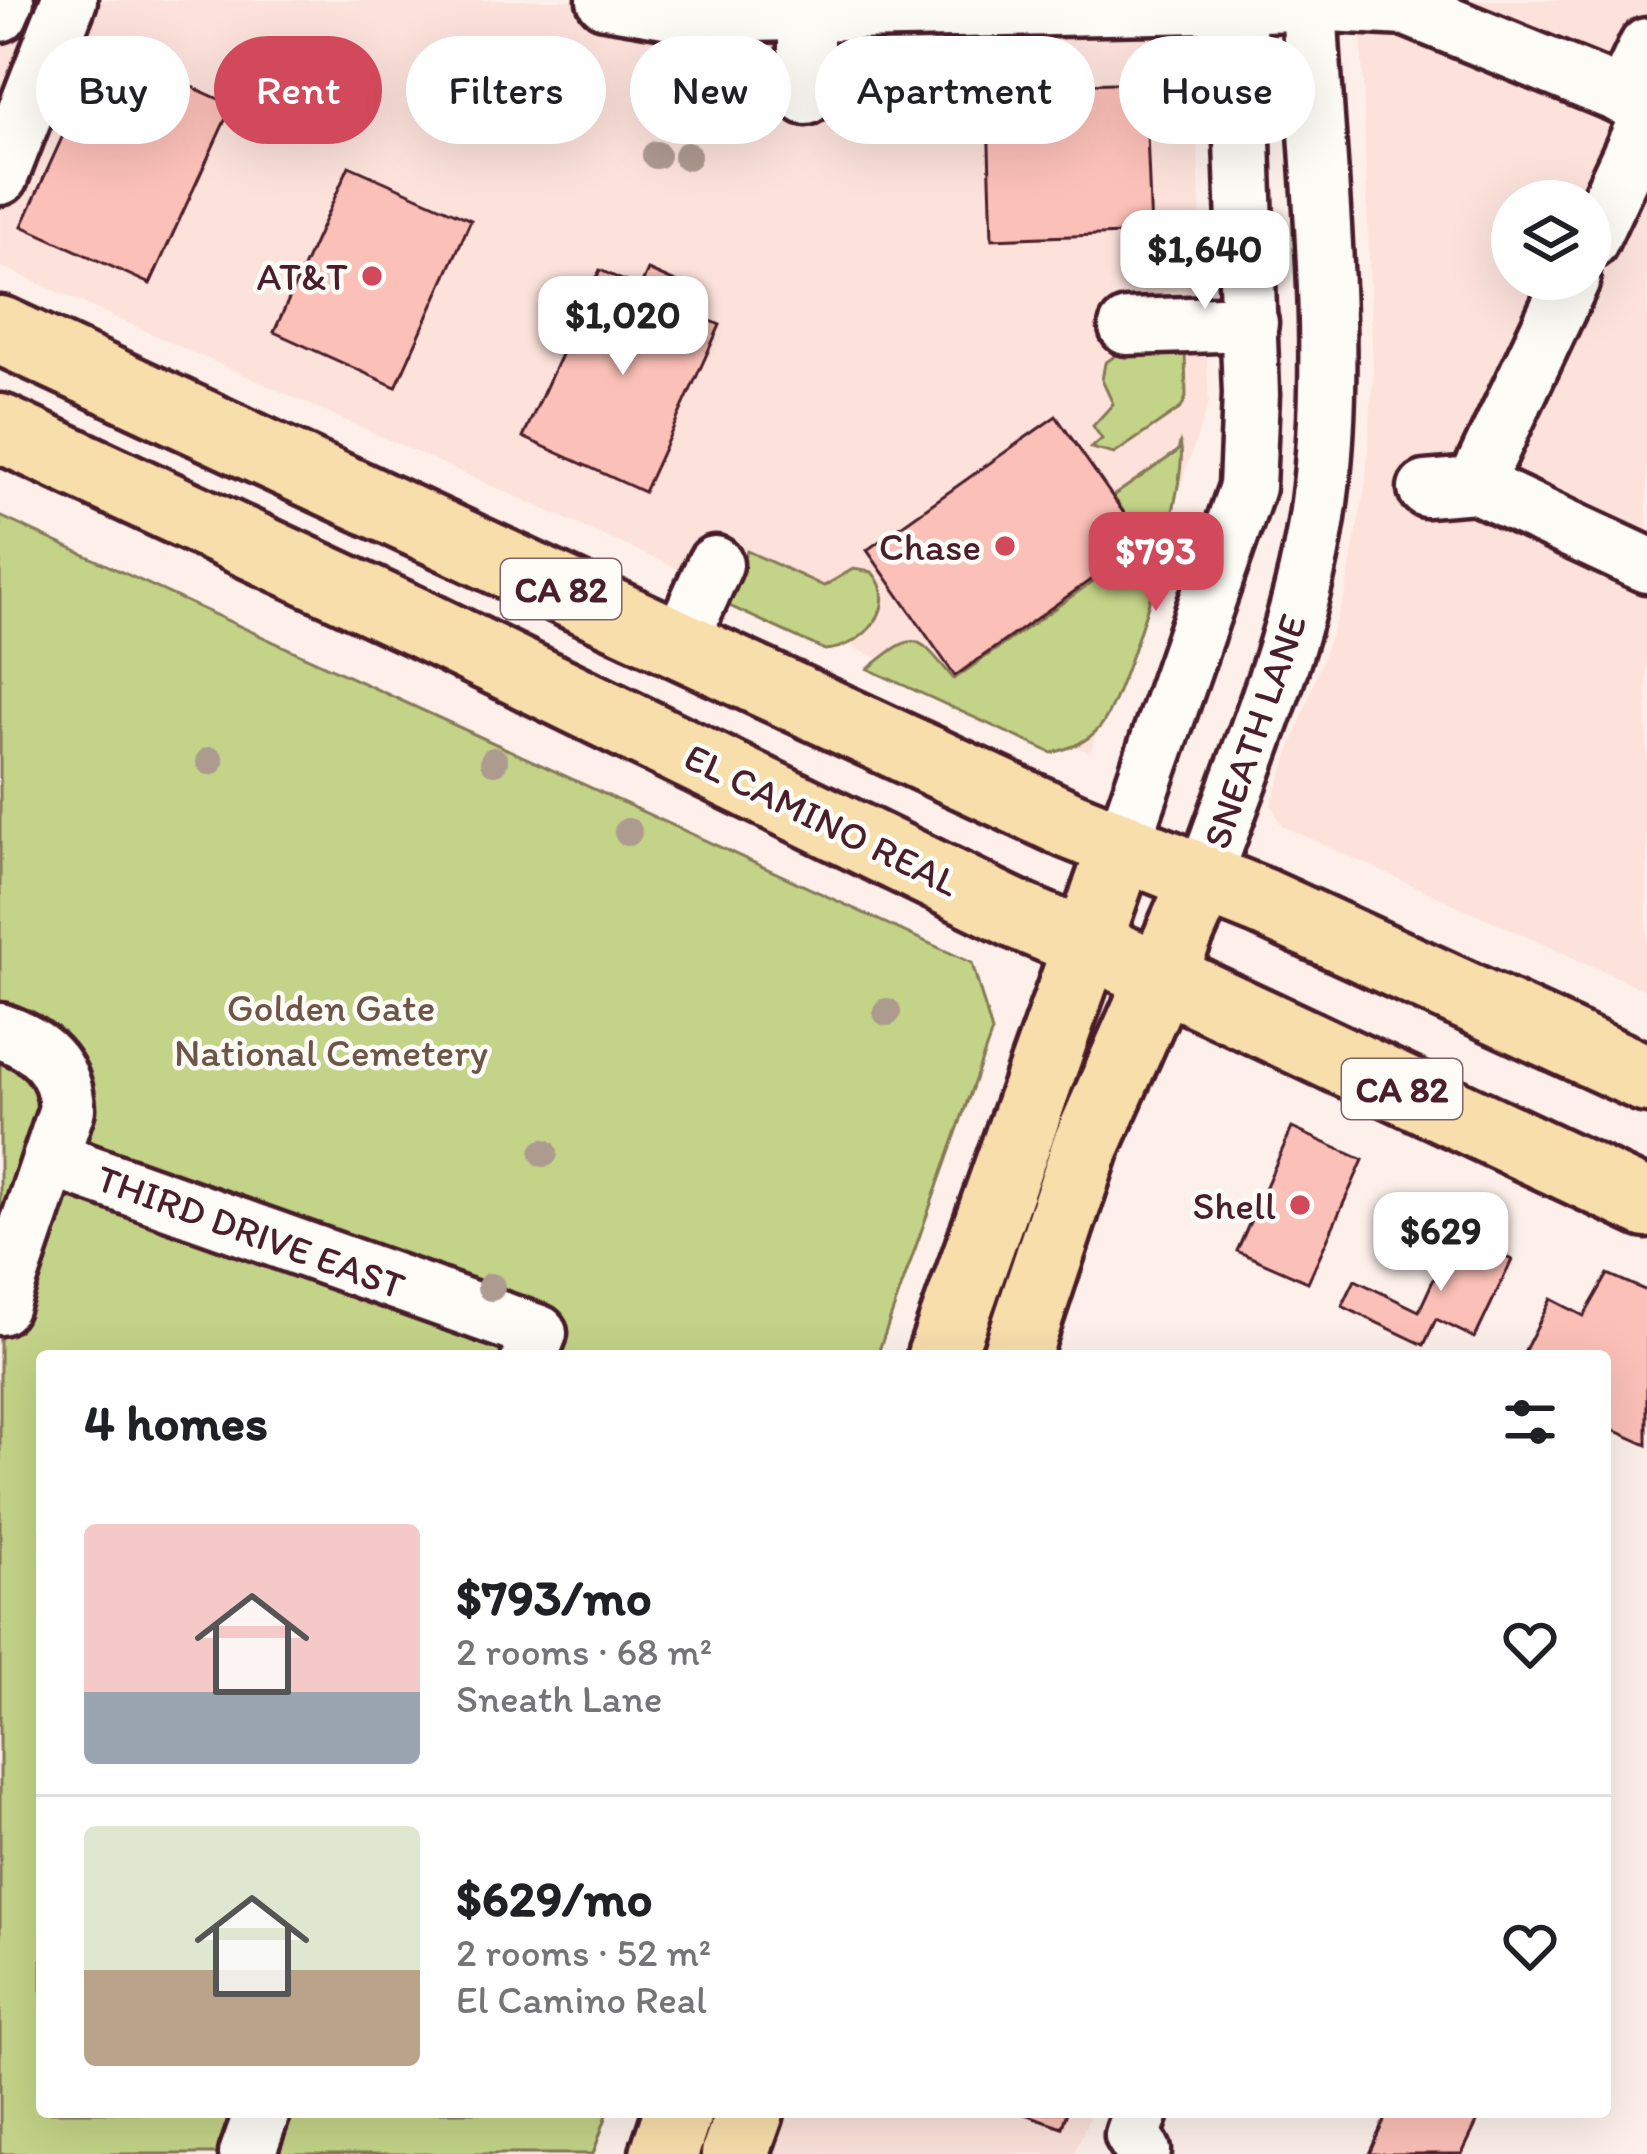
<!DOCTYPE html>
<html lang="en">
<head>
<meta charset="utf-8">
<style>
  :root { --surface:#fff; --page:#f2f2f2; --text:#202124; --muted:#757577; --line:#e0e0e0; --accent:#d1495b }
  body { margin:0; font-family:Itim,sans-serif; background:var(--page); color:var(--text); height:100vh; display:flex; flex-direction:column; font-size:45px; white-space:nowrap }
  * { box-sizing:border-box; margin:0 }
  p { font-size:39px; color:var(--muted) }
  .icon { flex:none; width:66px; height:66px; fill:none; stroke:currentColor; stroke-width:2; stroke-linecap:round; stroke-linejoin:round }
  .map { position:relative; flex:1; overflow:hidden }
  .drawer { position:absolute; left:36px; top:1350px; width:1575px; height:768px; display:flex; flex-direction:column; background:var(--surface); border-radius:12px; box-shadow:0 12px 48px #0002 }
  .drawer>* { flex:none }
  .hud { position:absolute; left:36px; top:36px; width:1575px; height:108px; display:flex; gap:24px }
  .controls { position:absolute; left:1491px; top:180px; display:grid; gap:24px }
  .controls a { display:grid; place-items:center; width:120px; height:120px; border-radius:50%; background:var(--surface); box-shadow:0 12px 48px #0002; font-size:60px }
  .price { position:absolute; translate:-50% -102px; padding:0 27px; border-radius:24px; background:#fff; color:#222; font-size:39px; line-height:78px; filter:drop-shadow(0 3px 6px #0008) }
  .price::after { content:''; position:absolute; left:50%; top:72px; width:36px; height:27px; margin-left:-18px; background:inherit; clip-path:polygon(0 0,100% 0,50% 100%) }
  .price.selected { background:var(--accent); color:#fff }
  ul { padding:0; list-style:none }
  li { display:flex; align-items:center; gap:36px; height:300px; padding:0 48px }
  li+li { border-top:3px solid var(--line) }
  li span { display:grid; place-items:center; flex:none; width:336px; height:240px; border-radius:12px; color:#555 }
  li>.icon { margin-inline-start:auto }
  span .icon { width:144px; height:144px; fill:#fffc; stroke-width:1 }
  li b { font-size:51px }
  h2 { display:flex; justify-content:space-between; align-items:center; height:144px; padding:0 48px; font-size:51px }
  .chip { padding:0 42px; border-radius:54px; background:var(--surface); box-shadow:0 12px 48px #0002; font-size:42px; line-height:108px }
  .chip.selected { background:var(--accent); color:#fff }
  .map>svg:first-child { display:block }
  .built { fill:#fce2db; fill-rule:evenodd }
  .green { fill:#c3d387; stroke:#867959; stroke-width:3 }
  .building { fill:#fbc0b7; stroke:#4a1f2b; stroke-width:3 }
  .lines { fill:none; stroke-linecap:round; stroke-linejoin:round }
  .minor-casing { stroke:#4a1f2b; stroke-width:63 }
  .major-casing { stroke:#4a1f2b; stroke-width:75 }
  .minor { stroke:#fdfcf7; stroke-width:54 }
  .major { stroke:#f8deab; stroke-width:66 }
  .tree { fill:#ae9b90 }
  .poi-dot { fill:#d1495b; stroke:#fdfcf7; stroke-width:4.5 }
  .labels { text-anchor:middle; stroke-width:9; stroke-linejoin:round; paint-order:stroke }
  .shield { fill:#fdfcf7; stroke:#806168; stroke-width:3 }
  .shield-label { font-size:36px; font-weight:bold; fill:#4a1f2b }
  .poi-label { font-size:39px; fill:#4a1f2b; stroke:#fdfcf7; text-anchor:end }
  .street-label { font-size:39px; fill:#4a1f2b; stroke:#fdfcf7 }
  .park-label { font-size:39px; fill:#6e5547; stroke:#fdfcf7 }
</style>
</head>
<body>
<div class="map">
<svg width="1647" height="2154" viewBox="0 0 1647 2154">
  <rect width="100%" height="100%" fill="#fdf0ea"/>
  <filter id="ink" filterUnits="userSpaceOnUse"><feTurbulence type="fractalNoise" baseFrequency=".00833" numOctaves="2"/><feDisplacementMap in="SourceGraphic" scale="24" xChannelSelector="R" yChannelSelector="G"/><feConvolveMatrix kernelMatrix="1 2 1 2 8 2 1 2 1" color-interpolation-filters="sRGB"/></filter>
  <g filter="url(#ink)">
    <!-- built -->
    <g class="built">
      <polygon points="0,0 1191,0 1209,402 1090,753 0,266"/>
      <path d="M 1360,0 L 1647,0 L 1647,991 L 1282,826 L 1271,805 L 1345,594 L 1366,481 L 1373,374 ZM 1512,201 L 1590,201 L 1590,279 L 1512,279 Z"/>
      <polygon points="787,2112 1091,2112 1074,2154 776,2154 772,2152"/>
    </g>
    <!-- green -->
    <g class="green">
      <polygon points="1185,349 1186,397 1181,408 1114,454 1091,448 1102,439 1093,426 1113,404 1102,380 1105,363 1119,353"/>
      <path d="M 1180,443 C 1192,475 1124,699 1100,727 C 1086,743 1072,747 1052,753 L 868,669 C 917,629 915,633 954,679 L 1146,544 L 1113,496 L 1178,451 Z"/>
      <polygon points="0,516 972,963 992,1032 877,1356 42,1356 42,2112 608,2112 593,2154 0,2154"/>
      <path d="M 747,551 L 824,586 L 853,569 L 872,572 C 902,606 863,648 825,650 L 723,603 Z"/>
    </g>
    <!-- building -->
    <g class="building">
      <polygon points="103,47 232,105 150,284 22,226"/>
      <polygon points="1145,82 1151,233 992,239 987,87"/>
      <polygon points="349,166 471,220 396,387 274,332"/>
      <polygon points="600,270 640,288 648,270 687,287 678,306 720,325 644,492 523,437"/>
      <polygon points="1056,416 1144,542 955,676 867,550"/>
      <polygon points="1292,1128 1363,1160 1308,1282 1237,1251"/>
      <polygon points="1455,1233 1512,1260 1475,1338 1436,1319 1424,1345 1342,1306 1355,1280 1419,1311"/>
      <polygon points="1608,1274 1647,1291 1647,1445 1605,1426 1605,1356 1522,1356 1551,1299 1584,1316"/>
      <polygon points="1019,2112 1067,2112 1062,2127"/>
      <polygon points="1388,2112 1482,2112 1462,2154 1369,2154"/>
    </g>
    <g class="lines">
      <defs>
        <g id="minor">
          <polyline points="605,0 694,15 1309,3 1407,8 1647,106"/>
          <polyline points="0,14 6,0"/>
          <polyline points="806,97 806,0"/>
          <polyline points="1623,97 1647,46"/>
          <polyline points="0,177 69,0"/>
          <polyline points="1590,241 1647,119"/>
          <polyline points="1127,327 1250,323"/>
          <polyline points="1475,485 1572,279"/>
          <polyline points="1426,489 1475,485 1647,565"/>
          <polyline points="679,644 715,564"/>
          <polyline points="1122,846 1247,487 1251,394 1237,0"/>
          <path d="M 1204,878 C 1246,757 1303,631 1319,503 C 1340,341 1316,163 1309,0"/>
          <path d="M 0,1031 C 39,1044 65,1065 67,1109 L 0,1307"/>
          <polyline points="53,1160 539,1333 530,1356"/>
          <polyline points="1141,2112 1133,2135 1143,2151"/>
          <polyline points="247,2154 262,2112"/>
        </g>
        <g id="major">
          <polyline points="0,330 1070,825 1262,902 1647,1079"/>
          <polyline points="0,428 423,625 1021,917 1157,974 1647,1204"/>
          <polyline points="941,1356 1122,846"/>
          <polyline points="1016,1356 1086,1146 1204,878"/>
          <polyline points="664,2154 678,2112"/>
          <polyline points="735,2154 750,2112"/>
        </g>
      </defs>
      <!-- minor casing -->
      <use href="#minor" class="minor-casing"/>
      <!-- major casing -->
      <use href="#major" class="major-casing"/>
      <!-- minor -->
      <use href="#minor" class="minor"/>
      <!-- major -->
      <use href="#major" class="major"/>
    </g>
    <!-- trees -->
    <g class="tree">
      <circle cx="878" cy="65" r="14"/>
      <circle cx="871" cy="124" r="14"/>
      <circle cx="656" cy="155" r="14"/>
      <circle cx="687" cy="156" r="14"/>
      <circle cx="210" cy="761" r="14"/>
      <circle cx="494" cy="761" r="14"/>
      <circle cx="628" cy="832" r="14"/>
      <circle cx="887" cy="1012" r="14"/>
      <circle cx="544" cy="1153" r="14"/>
      <circle cx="491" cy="1287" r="14"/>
    </g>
  </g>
  <!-- markers -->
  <g class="poi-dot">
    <circle cx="372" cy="276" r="12"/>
    <circle cx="1005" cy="546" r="12"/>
    <circle cx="1300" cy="1205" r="12"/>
  </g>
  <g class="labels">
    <!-- shield labels -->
    <g class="shield">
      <rect x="501" y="559" width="120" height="60" rx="9"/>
      <rect x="1342" y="1059" width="120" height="60" rx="9"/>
    </g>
    <g class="shield-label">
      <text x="561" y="602">CA 82</text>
      <text x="1402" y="1102">CA 82</text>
    </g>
    <!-- poi labels -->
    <g class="poi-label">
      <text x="348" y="290">AT&amp;T</text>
      <text x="981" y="560">Chase</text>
      <text x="1276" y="1219">Shell</text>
    </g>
    <!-- street labels -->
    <g class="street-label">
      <text transform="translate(1254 731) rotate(-71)" y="14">SNEATH LANE</text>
      <text transform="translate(822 819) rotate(26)" y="14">EL CAMINO REAL</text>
      <text transform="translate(251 1231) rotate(20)" y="14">THIRD DRIVE EAST</text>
    </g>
    <!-- park labels -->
    <g class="park-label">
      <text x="331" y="1021">Golden Gate<tspan x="331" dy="45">National Cemetery</tspan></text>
    </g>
  </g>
</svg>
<div class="controls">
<a><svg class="icon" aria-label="layers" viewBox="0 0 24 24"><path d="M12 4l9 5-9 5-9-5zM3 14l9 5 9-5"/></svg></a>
</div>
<b class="price" style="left:1205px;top:312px">$1,640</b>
<b class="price" style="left:623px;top:378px">$1,020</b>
<b class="price selected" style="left:1156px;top:614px">$793</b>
<b class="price" style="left:1441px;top:1294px">$629</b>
<div class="hud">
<a class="chip">Buy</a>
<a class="chip selected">Rent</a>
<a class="chip">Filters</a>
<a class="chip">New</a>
<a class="chip">Apartment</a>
<a class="chip">House</a>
</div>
<section class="drawer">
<h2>4 homes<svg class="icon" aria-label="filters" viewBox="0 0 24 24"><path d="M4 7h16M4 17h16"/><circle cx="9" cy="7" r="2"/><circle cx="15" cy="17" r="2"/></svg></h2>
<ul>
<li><span style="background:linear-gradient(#f6c9c9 70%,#9aa5b1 0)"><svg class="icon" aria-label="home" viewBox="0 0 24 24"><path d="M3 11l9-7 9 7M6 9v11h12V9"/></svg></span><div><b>$793/mo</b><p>2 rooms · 68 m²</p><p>Sneath Lane</p></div><svg class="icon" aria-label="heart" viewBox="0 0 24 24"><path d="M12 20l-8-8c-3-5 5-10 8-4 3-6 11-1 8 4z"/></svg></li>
<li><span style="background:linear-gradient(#dfe7d0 60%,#b9a48a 0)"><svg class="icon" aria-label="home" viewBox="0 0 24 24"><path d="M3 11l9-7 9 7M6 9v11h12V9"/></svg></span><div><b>$629/mo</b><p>2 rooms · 52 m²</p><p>El Camino Real</p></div><svg class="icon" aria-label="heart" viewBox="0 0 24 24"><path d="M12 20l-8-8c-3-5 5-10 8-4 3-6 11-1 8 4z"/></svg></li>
</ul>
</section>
</div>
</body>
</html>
